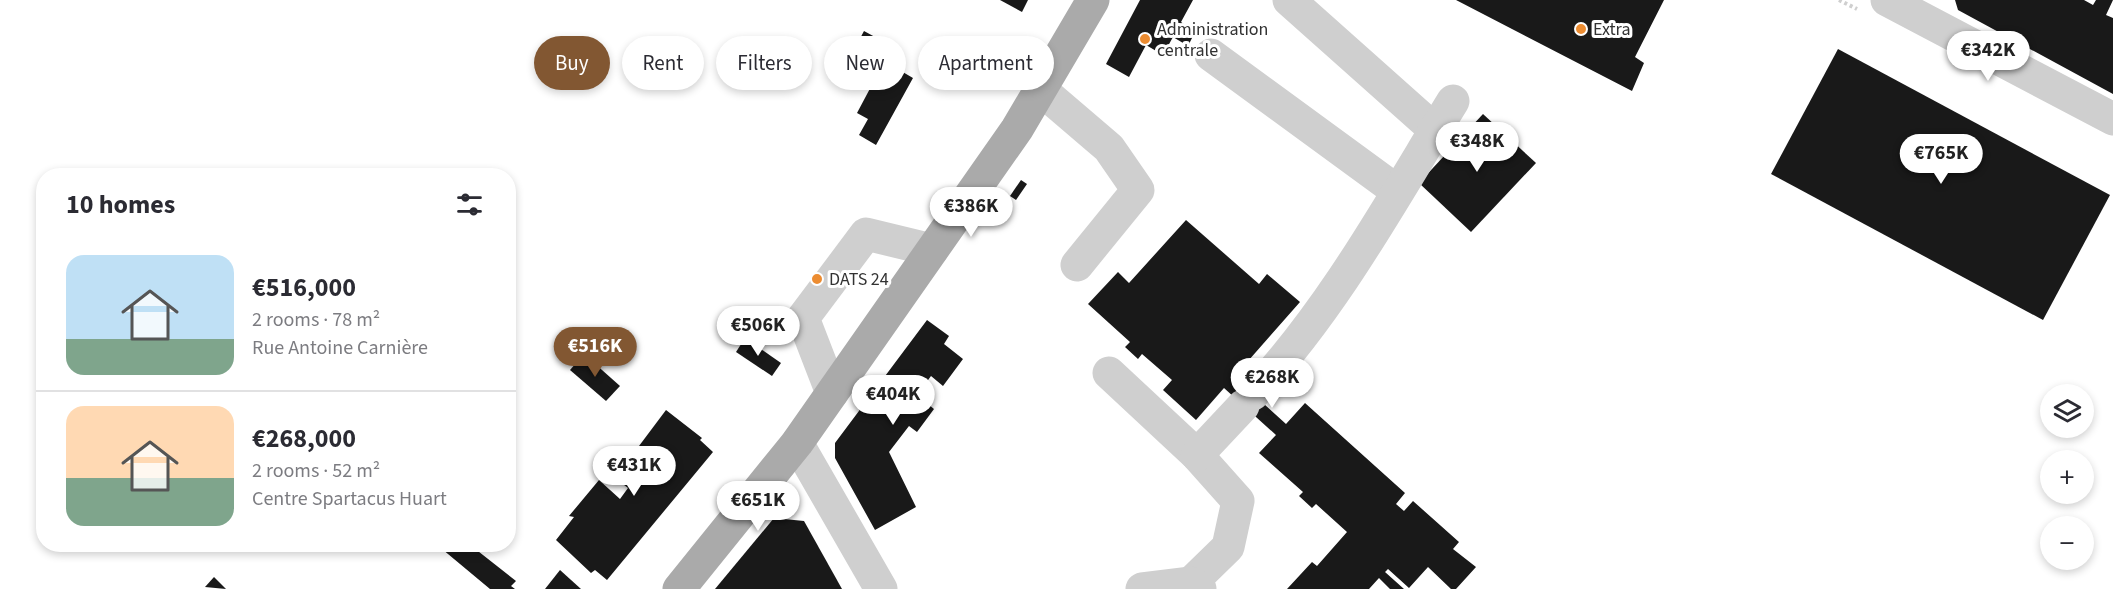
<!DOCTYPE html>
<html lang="en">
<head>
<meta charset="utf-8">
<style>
  :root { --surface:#fff; --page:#f7f7f7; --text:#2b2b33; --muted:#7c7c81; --line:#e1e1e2; --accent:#825732 }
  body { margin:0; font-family:"Source Sans 3",sans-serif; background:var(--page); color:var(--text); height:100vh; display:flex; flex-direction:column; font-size:22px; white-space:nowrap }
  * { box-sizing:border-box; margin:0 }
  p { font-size:20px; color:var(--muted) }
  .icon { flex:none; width:33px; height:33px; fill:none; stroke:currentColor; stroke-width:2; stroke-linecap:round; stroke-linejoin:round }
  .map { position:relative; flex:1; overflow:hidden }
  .sheet { position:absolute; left:36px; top:168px; width:480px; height:384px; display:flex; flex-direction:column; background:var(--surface); border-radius:24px; box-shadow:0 3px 9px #0003 }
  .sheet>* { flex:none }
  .hud { position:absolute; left:534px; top:36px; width:570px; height:54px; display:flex; gap:12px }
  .buttons { position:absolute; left:2040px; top:384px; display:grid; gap:12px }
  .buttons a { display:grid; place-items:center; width:54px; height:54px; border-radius:50%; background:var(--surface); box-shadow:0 3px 9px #0003; font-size:30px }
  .price { position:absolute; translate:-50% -51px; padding:0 14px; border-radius:21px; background:#fff; color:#222; font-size:20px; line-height:39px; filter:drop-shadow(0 2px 3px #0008) }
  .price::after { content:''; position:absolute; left:50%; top:36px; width:18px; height:14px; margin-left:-9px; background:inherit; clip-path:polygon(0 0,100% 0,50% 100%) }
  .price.on { background:var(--accent); color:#fff }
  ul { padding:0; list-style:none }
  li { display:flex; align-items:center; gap:18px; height:150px; padding:0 30px }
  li+li { border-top:2px solid var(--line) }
  li span { display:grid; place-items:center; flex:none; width:168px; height:120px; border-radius:18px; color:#555 }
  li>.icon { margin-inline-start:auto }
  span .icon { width:72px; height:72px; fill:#fffc; stroke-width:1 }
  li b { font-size:26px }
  h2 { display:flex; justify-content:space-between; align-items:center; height:72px; padding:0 30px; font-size:26px }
  .chip { padding:0 21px; border-radius:27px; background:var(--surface); box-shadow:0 3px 9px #0003; font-size:21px; line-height:54px }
  .chip.on { background:var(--accent); color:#fff }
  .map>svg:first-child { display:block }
  .building { fill:#191919 }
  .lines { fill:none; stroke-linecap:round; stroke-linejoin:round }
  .path { stroke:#cfcfcf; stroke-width:4; stroke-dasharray:3 3; stroke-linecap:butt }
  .minor { stroke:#cfcfcf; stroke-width:33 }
  .major { stroke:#aaa; stroke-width:33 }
  .poi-dot { fill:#ec8c31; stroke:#fff; stroke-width:2 }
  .labels { text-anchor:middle; stroke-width:6; stroke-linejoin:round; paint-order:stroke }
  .poi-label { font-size:18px; fill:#323232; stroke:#fff; text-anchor:start }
</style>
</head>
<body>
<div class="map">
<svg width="2113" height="589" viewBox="0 0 2113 589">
  <rect width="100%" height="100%" fill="#fff"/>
  <!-- building -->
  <g class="building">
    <polygon points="1000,0 1028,0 1022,12"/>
    <polygon points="1140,0 1193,0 1181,22 1195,32 1188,46 1173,37 1163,55 1146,45 1129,77 1106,64"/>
    <polygon points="1456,0 1664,0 1635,57 1644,63 1632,91"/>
    <polygon points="1955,0 2084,0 2093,5 2096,0 2113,0 2106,15 2113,18 2113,94 1958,10"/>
    <polygon points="864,31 897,49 889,64 913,78 876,145 859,135 868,119 857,113 874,81 859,73 865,62 880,71 885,62 856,46"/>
    <polygon points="1838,49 2110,195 2043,320 1771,174"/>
    <polygon points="1483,114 1536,163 1471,232 1419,183"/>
    <polygon points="1021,180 1027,184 1016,200 1010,196"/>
    <polygon points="1186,220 1259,284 1267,274 1300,302 1234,377 1286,424 1305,403 1405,493 1396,504 1404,511 1413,501 1459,542 1453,549 1476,567 1456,589 1451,589 1428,567 1409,588 1388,569 1385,572 1404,589 1390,589 1379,578 1369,589 1287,589 1312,562 1317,566 1347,532 1316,504 1312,508 1299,496 1303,492 1259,453 1276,435 1224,388 1196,420 1163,390 1172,380 1142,354 1138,359 1125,347 1130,342 1088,304 1118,272 1129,283"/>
    <polygon points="927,320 949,336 944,344 963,359 943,386 931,376 917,395 934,409 917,432 909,426 889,452 916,507 875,530 835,458 835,443"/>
    <polygon points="745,338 781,363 772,376 736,352"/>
    <polygon points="584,354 620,386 606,401 570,370"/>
    <polygon points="666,410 702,438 700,440 713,452 607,580 595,570 591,573 556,540 574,517 569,516 599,480 620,499 628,488 615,478"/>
    <polygon points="774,518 804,521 842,589 715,589"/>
    <polygon points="436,544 469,544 516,581 511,586 515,589 490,589"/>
    <polygon points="560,570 581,589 545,589"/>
    <polygon points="214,577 226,589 205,587"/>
  </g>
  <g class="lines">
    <!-- path -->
    <polyline class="path" points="1839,0 1857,9"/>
    <!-- minor -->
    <g class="minor">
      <polyline points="1289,0 1435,130"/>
      <polyline points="1887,0 2113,119"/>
      <polyline points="1211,55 1397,191"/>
      <polyline points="1040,89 1109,148 1138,190 1077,265"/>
      <polyline points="1109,373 1197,455 1238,501 1228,547 1191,583"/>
      <polyline points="832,393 803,318 866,234 932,250"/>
      <path d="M 1253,394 C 1334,307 1391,202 1453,101"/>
      <polyline points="797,443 881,589"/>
      <polyline points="1197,455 1243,406"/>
      <polyline points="1142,589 1191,583 1200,589"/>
    </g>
    <!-- major -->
    <polyline class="major" points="679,589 797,443 1017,129 1093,0"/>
  </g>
  <!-- markers -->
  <g class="poi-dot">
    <circle cx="1581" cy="29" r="6"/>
    <circle cx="1145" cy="39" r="6"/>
    <circle cx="817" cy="279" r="6"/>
  </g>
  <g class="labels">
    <!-- poi labels -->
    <g class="poi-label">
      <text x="1157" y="35">Administration<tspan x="1157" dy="21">centrale</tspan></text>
      <text x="1593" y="35">Extra</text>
      <text x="829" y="285">DATS 24</text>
    </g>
  </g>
</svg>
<div class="buttons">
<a><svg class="icon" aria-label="layers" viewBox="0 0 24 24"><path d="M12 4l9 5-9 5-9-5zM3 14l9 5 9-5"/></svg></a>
<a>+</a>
<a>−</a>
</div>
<b class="price" style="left:1988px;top:82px">€342K</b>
<b class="price" style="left:1477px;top:173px">€348K</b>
<b class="price" style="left:1941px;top:185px">€765K</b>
<b class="price" style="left:971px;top:238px">€386K</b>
<b class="price" style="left:758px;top:357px">€506K</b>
<b class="price on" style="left:595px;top:378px">€516K</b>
<b class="price" style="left:1272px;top:409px">€268K</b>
<b class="price" style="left:893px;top:426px">€404K</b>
<b class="price" style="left:634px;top:497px">€431K</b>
<b class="price" style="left:758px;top:532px">€651K</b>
<div class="hud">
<a class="chip on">Buy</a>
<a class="chip">Rent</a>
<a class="chip">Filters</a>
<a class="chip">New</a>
<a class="chip">Apartment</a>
</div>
<section class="sheet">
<h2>10 homes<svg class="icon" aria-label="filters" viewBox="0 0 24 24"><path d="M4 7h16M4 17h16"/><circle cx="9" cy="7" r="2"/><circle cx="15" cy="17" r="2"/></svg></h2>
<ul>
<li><span style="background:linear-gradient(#bfe0f5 70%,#7fa58c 0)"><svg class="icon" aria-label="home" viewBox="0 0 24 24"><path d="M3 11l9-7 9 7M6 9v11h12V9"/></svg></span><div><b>€516,000</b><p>2 rooms · 78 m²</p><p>Rue Antoine Carnière</p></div></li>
<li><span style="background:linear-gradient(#ffd9b3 60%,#7fa58c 0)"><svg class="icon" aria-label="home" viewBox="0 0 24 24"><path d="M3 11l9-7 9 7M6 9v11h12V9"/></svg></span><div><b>€268,000</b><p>2 rooms · 52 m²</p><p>Centre Spartacus Huart</p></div></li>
</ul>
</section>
</div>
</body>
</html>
